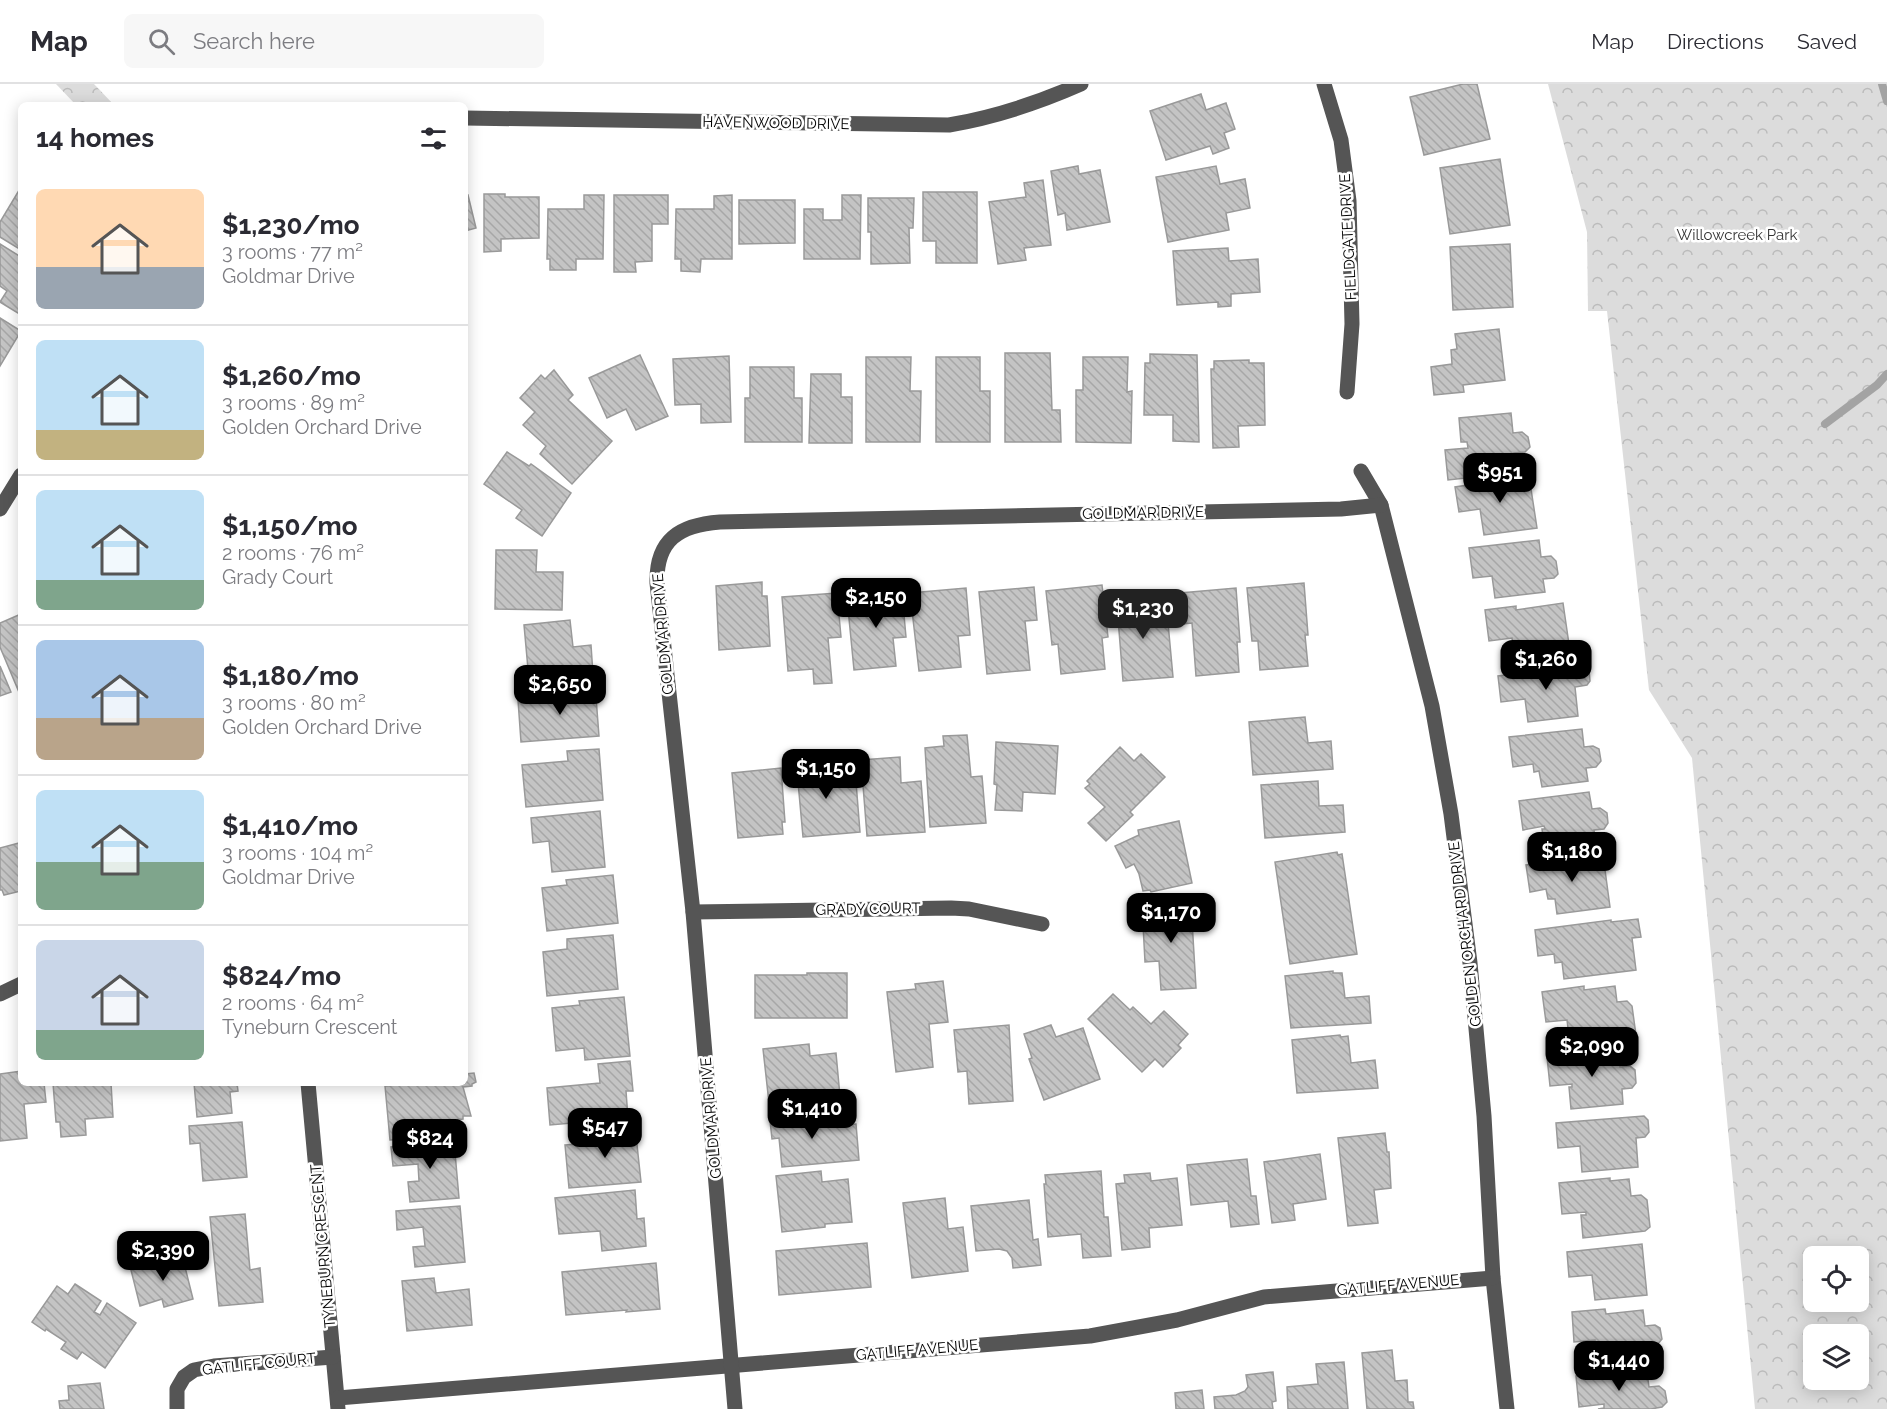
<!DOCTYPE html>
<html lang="en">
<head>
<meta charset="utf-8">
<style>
  :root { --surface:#fff; --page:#f7f7f7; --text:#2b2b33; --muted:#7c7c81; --line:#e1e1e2; --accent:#000 }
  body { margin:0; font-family:Raleway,sans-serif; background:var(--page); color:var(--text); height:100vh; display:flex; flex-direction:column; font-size:22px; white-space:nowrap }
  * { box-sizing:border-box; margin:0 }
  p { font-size:20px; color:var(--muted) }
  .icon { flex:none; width:33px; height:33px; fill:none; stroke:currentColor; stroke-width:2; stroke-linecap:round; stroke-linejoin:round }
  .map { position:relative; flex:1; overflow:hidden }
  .sheet { position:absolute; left:18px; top:18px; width:450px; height:984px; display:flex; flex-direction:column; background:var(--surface); border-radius:9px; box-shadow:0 3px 15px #0003 }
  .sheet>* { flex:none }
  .fabs { position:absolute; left:1803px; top:1162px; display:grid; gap:12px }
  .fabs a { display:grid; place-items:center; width:66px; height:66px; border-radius:9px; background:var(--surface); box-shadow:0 3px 15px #0003; font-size:30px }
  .price { position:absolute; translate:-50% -51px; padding:0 14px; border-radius:12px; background:var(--accent); color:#fff; font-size:20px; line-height:39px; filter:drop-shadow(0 2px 3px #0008) }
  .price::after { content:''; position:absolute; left:50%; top:36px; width:18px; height:14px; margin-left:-9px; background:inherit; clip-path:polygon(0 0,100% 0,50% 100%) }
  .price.active { background:#222; color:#fff }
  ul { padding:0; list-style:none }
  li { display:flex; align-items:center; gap:18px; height:150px; padding:0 18px }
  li+li { border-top:2px solid var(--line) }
  li span { display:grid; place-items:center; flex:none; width:168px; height:120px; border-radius:9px; color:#555 }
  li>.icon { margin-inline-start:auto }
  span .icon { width:72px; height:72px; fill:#fffc; stroke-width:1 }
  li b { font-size:26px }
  h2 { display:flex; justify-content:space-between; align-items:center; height:72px; padding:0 18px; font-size:26px }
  header { display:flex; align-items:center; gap:36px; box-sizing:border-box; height:84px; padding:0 30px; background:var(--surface); border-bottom:2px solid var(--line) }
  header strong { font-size:28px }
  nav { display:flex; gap:33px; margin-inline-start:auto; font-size:21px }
  .search { width:420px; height:54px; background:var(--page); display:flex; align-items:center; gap:15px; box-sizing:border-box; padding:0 21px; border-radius:9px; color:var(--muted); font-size:22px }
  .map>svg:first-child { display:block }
  .park { fill:url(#park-crowns); fill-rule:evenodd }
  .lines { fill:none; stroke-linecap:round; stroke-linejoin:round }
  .stream { stroke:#a3a3a3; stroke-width:8 }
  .building { fill:url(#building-back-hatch); stroke:#999; stroke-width:1.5 }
  .minor { stroke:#555; stroke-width:15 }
  .labels { text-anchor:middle; stroke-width:5; stroke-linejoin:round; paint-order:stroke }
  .street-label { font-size:15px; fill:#000; stroke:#fff }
  .park-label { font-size:15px; fill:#333; stroke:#fff }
</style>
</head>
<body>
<header>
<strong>Map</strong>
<div class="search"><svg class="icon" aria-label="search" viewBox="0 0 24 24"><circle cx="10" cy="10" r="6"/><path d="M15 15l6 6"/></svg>Search here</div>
<nav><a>Map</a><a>Directions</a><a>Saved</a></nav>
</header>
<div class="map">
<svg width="1887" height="1325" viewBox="0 0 1887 1325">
  <defs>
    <pattern id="park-crowns" width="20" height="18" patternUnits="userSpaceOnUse" patternTransform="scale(1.5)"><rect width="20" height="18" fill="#dcdcdc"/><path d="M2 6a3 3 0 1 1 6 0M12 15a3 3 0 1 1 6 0" fill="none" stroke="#bbb"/></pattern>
    <pattern id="building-back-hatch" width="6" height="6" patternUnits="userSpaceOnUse" patternTransform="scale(1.5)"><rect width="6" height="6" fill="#c4c4c4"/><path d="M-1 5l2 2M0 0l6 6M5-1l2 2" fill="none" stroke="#a7a7a7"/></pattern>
  </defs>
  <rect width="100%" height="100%" fill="#fff"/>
  <!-- park -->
  <g class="park">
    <polygon points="56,0 94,0 114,21 76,21"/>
    <path d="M 1548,0 L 1887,0 L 1887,1325 L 1755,1325 L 1692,674 L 1649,606 L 1607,227 L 1588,227 L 1587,148 ZM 1814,1173 L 1858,1173 L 1858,1218 L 1814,1218 ZM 1814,1251 L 1858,1251 L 1858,1296 L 1814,1296 Z"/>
  </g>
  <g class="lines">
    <!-- stream -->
    <g class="stream">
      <polyline points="1882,0 1887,17"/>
      <polyline points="1825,340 1877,301 1887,290"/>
    </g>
  </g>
  <!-- building -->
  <g class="building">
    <polygon points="1463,0 1477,0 1490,55 1424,71 1410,13"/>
    <polygon points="1201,10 1206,26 1226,19 1235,45 1224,49 1229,64 1213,70 1210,62 1166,76 1150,27"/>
    <polygon points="1500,75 1510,141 1450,150 1440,84"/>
    <polygon points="1078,82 1079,90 1100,86 1110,138 1067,146 1065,129 1058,131 1051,87"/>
    <polygon points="1216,82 1220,100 1245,95 1250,124 1226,129 1229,146 1168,158 1156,93"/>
    <polygon points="1043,96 1051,161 1024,164 1026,176 998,180 989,118 1026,113 1024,99"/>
    <polygon points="21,103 21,166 0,153 0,138"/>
    <polygon points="923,108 977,108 977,179 936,179 936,157 923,157"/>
    <polygon points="484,110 505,110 505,113 539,113 539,154 501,155 501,167 484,168"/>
    <polygon points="468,111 476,144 465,147 465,112"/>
    <polygon points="584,111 604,111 603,175 576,175 576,186 550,186 550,175 547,175 548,125 584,125"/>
    <polygon points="614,111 668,111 668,140 652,140 652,177 635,178 636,188 614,188"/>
    <polygon points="732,111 732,175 701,175 700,188 681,187 681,175 675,175 676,125 714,125 714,112"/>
    <polygon points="842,111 861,111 860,175 804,175 804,125 823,125 823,136 842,136"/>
    <polygon points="868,114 914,114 913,144 909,144 910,179 871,180 871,148 868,148"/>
    <polygon points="739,116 795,116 795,159 739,160"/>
    <polygon points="0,160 21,173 21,231 0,218 7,207 0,202"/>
    <polygon points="1510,160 1513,223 1453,226 1450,163"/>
    <polygon points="1228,164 1229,177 1258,175 1260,208 1231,210 1231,222 1218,223 1218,218 1177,221 1173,167"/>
    <polygon points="0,234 21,247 0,282"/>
    <polygon points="1499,245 1505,296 1463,301 1464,308 1434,311 1431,283 1452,280 1451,266 1457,265 1455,250"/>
    <polygon points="1005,269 1050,269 1052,326 1060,326 1061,358 1005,358"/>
    <polygon points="1150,270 1197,271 1199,358 1173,357 1173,331 1144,331 1145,279 1150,279"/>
    <polygon points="640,271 668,332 636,346 626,325 607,334 589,294"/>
    <polygon points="729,272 731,338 701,339 701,320 675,321 673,275"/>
    <polygon points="866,273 911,273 910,307 921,307 920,358 866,358"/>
    <polygon points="936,273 980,273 980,307 990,307 990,358 936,358"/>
    <polygon points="1083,273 1128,273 1127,308 1132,307 1131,359 1076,358 1076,306 1083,306"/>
    <polygon points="1249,276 1249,279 1264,279 1265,341 1238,342 1239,363 1213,364 1211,285 1214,285 1214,277"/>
    <polygon points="750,283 794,283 794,314 802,314 802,358 745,358 745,314 750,314"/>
    <polygon points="554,286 573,311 568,316 612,357 572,400 540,370 546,362 523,341 535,328 520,314 541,291 545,295"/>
    <polygon points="811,290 841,290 841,313 852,313 852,359 809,359"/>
    <polygon points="1511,329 1513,349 1522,348 1528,353 1530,363 1525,368 1514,369 1516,384 1484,387 1484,392 1448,396 1445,366 1468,364 1467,358 1461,358 1459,334"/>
    <polygon points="507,368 529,382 531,380 571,409 542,452 516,434 522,426 484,400"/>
    <polygon points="1529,392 1537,444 1484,451 1480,425 1459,428 1455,403"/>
    <polygon points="1539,456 1541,473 1551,472 1556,477 1558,490 1554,494 1543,495 1545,508 1495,514 1492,492 1473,494 1469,464"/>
    <polygon points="496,466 537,466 536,488 563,488 562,526 495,525"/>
    <polygon points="762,498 762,512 767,512 770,562 719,566 716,502"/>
    <polygon points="1304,499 1308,551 1305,551 1308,582 1260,586 1258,557 1252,557 1247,504"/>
    <polygon points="1102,501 1108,553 1102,554 1105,585 1061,590 1058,560 1052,561 1046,507"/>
    <polygon points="1034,503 1037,536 1025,537 1030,586 987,590 979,508"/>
    <polygon points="966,504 970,551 958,552 961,583 919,587 910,509"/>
    <polygon points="1236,504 1240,558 1237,558 1239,588 1196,592 1192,539 1183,540 1180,509"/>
    <polygon points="1140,507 1142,530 1167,528 1173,593 1123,597 1116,509"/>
    <polygon points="837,509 841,553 828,554 832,599 814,600 813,585 788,587 782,513"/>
    <polygon points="902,509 906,553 893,554 896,582 854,586 847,514"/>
    <polygon points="1563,519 1570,567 1515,574 1512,554 1489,557 1485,526 1516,522 1516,526"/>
    <polygon points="21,530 21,613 0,563 0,539"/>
    <polygon points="570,536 573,563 591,561 593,590 529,596 524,541"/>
    <polygon points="1584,581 1589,586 1590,597 1587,601 1575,603 1578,632 1528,638 1525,615 1501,618 1498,592"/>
    <polygon points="0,582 11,608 0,612"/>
    <polygon points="595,600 599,652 521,658 518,616 563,612 563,603"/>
    <polygon points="1305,633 1308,659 1331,657 1333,685 1253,691 1249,638"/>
    <polygon points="1582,645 1584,663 1593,662 1599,665 1601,677 1596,683 1586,684 1588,697 1542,703 1539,687 1534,688 1533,680 1513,683 1509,653"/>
    <polygon points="967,651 971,693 982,692 986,739 930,743 925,664 944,662 943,652"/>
    <polygon points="996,658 1058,662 1055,710 1023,708 1022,727 995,726 997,701 994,700"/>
    <polygon points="1120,663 1134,677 1141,670 1165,693 1130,728 1133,731 1106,757 1088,739 1105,723 1085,704 1090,700 1087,697"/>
    <polygon points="599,665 603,716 526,723 522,681 568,677 567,667"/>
    <polygon points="834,673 837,699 856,698 860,748 803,753 796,676"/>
    <polygon points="900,673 901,699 921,697 925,748 867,752 861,676"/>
    <polygon points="781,684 785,738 782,738 783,750 738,754 732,689"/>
    <polygon points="1318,697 1319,722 1343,721 1345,748 1265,754 1261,701"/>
    <polygon points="1589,708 1592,725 1600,724 1607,729 1608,739 1604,745 1594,746 1596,760 1545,768 1542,745 1545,745 1544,742 1523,746 1519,717"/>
    <polygon points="600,727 605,783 552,788 549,757 533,759 531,734"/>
    <polygon points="1179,737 1192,799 1151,808 1150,806 1143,807 1139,790 1134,780 1126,784 1115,762 1139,751 1138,746"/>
    <polygon points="19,759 21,769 21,807 4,811 2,806 0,806 0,764"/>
    <polygon points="1337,768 1338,771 1342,770 1357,870 1290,880 1275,778"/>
    <polygon points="1603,771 1610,823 1557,830 1555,815 1548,815 1546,805 1530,808 1526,781"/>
    <polygon points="613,791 618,839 547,847 542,804 567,801 566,796"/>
    <polygon points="1191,819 1196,904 1161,906 1159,877 1145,878 1142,822"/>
    <polygon points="1638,835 1641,853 1632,854 1636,886 1564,895 1562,878 1555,879 1554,870 1538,872 1535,846 1611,836 1611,838"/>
    <polygon points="613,851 618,905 547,912 543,868 567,865 567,855"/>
    <polygon points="1333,887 1333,889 1342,889 1345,914 1369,912 1371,939 1291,944 1285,892"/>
    <polygon points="807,889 847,889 847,934 755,934 755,891 807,891"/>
    <polygon points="943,897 948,938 929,940 933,983 896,988 887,908 916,905 915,900"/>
    <polygon points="1584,902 1584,906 1615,902 1617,918 1627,917 1632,922 1636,951 1574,959 1572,944 1568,944 1567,936 1546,938 1542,908"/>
    <polygon points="1113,910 1130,926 1133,923 1151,940 1164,927 1188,950 1178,961 1181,964 1163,983 1155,975 1142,988 1088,935"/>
    <polygon points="624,913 630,972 585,976 584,964 556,967 552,924 580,921 579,917"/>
    <polygon points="1009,941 1013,1017 969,1020 967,987 958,988 954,946"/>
    <polygon points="1051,941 1056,953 1083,944 1100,995 1044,1016 1029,975 1032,974 1024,950"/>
    <polygon points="1340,951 1341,953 1348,952 1351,979 1375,976 1378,1004 1297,1009 1292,956"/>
    <polygon points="809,960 810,972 836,969 840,1012 769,1019 763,965"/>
    <polygon points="1618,968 1620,983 1630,982 1635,986 1636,999 1632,1004 1622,1005 1623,1020 1571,1025 1569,1003 1572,1003 1572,1000 1550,1002 1547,973"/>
    <polygon points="630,977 633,1007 626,1007 628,1034 550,1041 547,1004 600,999 598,980"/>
    <polygon points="21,987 21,999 44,999 46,1018 24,1020 27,1054 0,1057 0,990"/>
    <polygon points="474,989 476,998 472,1000 472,1002 463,1003 471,1032 463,1032 463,1035 423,1039 424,1054 390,1056 385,1002 421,999 465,999 465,990"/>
    <polygon points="53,999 111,999 113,1033 85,1035 86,1051 61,1053 60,1038 56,1038"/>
    <polygon points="194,999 237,999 238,1007 230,1008 232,1029 197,1033"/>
    <polygon points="801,1025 801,1026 811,1026 813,1043 856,1040 859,1076 782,1083 779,1054 772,1055 769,1028"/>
    <polygon points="1644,1032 1648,1036 1649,1048 1645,1053 1636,1054 1638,1083 1582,1088 1580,1062 1558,1064 1556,1039"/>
    <polygon points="242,1038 247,1093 203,1097 200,1059 190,1060 189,1042"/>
    <polygon points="635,1042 641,1098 569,1104 565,1061 592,1059 590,1046"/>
    <polygon points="1385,1049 1387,1068 1389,1068 1391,1104 1374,1106 1378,1139 1348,1142 1338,1054"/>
    <polygon points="454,1057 459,1114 410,1118 408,1098 419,1097 418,1080 393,1082 391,1063"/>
    <polygon points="1320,1070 1326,1115 1293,1120 1295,1136 1272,1139 1264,1078"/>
    <polygon points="1247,1075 1251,1112 1256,1112 1259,1140 1231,1143 1228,1117 1191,1121 1187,1081"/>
    <polygon points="821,1087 822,1098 848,1095 852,1138 825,1140 825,1143 782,1148 776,1092"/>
    <polygon points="1101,1087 1104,1133 1108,1133 1111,1172 1083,1174 1081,1150 1048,1153 1044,1100 1046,1100 1045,1091"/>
    <polygon points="1150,1089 1151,1097 1177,1094 1182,1141 1149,1144 1150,1163 1122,1166 1116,1100 1125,1099 1124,1091"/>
    <polygon points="1610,1094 1610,1097 1629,1095 1631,1112 1641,1111 1647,1116 1650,1143 1645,1147 1583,1154 1581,1131 1586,1131 1586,1128 1562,1130 1559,1099"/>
    <polygon points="635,1106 637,1135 644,1134 646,1162 602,1167 600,1147 559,1150 555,1114"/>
    <polygon points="945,1114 948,1145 963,1143 968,1187 912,1194 903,1119"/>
    <polygon points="1029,1116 1033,1156 1038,1155 1041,1181 1013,1184 1012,1174 1007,1167 999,1165 976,1167 971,1122"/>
    <polygon points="460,1122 465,1178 415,1183 413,1163 425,1162 423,1143 397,1146 396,1127"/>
    <polygon points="245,1130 250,1186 260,1184 263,1218 219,1222 210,1133"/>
    <polygon points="867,1159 871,1203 779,1211 776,1167"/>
    <polygon points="1642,1160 1647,1211 1595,1216 1592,1191 1569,1193 1567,1168"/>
    <polygon points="181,1167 193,1215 164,1223 162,1215 140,1222 131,1186 166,1176 165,1171"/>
    <polygon points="656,1179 660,1225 626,1228 627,1226 566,1231 562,1188"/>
    <polygon points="434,1194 436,1209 469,1205 472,1241 407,1247 402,1197"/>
    <polygon points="75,1200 101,1217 94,1228 100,1231 107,1219 136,1239 105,1284 82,1268 77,1275 61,1265 66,1258 46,1245 45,1247 32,1238 57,1202 68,1210"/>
    <polygon points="1605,1225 1606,1230 1643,1226 1645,1242 1655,1241 1660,1244 1662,1255 1657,1261 1646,1262 1648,1277 1603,1281 1601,1266 1596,1266 1595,1256 1574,1258 1572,1228"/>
    <polygon points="1392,1266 1395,1297 1407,1296 1408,1318 1413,1318 1414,1325 1367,1325 1362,1269"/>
    <polygon points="1344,1278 1348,1325 1288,1325 1287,1303 1318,1300 1316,1280"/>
    <polygon points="1273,1288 1276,1317 1272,1318 1273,1325 1215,1325 1214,1313 1236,1311 1245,1307 1248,1303 1246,1291"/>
    <polygon points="1613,1288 1613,1292 1647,1288 1649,1303 1659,1302 1665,1307 1667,1318 1662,1323 1651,1325 1598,1325 1604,1324 1604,1320 1579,1323 1576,1292"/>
    <polygon points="100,1299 104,1325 60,1325 59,1317 69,1316 68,1302"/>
    <polygon points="1202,1306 1204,1325 1176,1325 1175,1309"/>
  </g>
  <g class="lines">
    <!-- minor -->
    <g class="minor">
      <polyline points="1324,0 1341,56 1349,117 1352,240 1347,308"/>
      <path d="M 465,34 L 949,41 C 996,33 1038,19 1081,0"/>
      <polyline points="1361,387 1381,421 1432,622 1451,730 1470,879 1484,1032 1493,1194 1507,1325"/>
      <polyline points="0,425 21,391"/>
      <polyline points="693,828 951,824 969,825 1042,840"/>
      <polyline points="0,910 21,900"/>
      <polyline points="308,999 338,1325"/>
      <polyline points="338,1314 1090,1252 1177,1236 1264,1213 1493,1194"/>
      <polyline points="177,1325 177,1305 184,1293 194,1286 214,1282 333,1273"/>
      <path d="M 735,1325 L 693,828 L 657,499 C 656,456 679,441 720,438 L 1341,425 L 1381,421"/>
    </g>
  </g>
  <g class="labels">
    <!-- street labels -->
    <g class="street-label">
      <text transform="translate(776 39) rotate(1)" y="5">HAVENWOOD DRIVE</text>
      <text transform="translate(1348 153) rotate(-93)" y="5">FIELDGATE DRIVE</text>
      <text transform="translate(1143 429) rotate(-1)" y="5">GOLDMAR DRIVE</text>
      <text transform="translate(663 550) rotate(-95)" y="5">GOLDMAR DRIVE</text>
      <text transform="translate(868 825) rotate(-1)" y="5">GRADY COURT</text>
      <text transform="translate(1465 850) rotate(-97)" y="5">GOLDEN ORCHARD DRIVE</text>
      <text transform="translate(711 1034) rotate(-95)" y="5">GOLDMAR DRIVE</text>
      <text transform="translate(323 1162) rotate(-95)" y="5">TYNEBURN CRESCENT</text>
      <text transform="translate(1398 1201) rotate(-5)" y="5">GATLIFF AVENUE</text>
      <text transform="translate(917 1266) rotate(-5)" y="5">GATLIFF AVENUE</text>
      <text transform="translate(259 1280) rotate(-6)" y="5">GATLIFF COURT</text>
    </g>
    <!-- park labels -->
    <g class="park-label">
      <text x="1737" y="156">Willowcreek Park</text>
    </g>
  </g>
</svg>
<div class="fabs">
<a><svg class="icon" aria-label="locate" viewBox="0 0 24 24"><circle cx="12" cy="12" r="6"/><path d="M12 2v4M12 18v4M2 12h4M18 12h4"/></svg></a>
<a><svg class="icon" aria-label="layers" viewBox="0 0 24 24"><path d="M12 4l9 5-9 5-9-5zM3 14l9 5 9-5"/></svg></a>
</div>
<b class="price" style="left:1500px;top:420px">$951</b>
<b class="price" style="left:876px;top:545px">$2,150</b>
<b class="price active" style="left:1143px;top:556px">$1,230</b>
<b class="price" style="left:1546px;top:607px">$1,260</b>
<b class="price" style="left:560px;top:632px">$2,650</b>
<b class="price" style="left:826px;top:716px">$1,150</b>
<b class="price" style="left:1572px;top:799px">$1,180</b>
<b class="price" style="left:1171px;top:860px">$1,170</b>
<b class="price" style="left:1592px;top:994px">$2,090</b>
<b class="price" style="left:812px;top:1056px">$1,410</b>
<b class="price" style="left:605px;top:1075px">$547</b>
<b class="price" style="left:430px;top:1086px">$824</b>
<b class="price" style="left:163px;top:1198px">$2,390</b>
<b class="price" style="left:1619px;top:1308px">$1,440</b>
<section class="sheet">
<h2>14 homes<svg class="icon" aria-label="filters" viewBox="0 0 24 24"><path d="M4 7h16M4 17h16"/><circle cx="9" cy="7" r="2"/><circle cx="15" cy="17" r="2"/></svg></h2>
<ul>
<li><span style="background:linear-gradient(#ffd9b3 65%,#9aa5b1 0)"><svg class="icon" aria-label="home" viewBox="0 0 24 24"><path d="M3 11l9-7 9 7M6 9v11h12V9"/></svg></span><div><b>$1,230/mo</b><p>3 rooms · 77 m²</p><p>Goldmar Drive</p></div></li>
<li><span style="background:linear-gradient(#bfe0f5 75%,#c2b280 0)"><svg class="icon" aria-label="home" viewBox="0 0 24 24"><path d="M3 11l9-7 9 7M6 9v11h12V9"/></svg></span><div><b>$1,260/mo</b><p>3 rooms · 89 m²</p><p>Golden Orchard Drive</p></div></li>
<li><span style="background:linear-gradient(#bfe0f5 75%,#7fa58c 0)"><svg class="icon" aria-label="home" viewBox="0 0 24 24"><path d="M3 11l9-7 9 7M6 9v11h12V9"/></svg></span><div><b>$1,150/mo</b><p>2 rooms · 76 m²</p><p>Grady Court</p></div></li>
<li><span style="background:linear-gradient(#a9c7e8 65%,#b9a48a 0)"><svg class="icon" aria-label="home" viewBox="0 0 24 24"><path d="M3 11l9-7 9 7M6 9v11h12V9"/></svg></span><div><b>$1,180/mo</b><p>3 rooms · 80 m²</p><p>Golden Orchard Drive</p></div></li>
<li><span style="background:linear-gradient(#bfe0f5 60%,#7fa58c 0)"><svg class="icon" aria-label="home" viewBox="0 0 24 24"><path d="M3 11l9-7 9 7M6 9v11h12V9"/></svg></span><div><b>$1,410/mo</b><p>3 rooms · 104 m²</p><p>Goldmar Drive</p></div></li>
<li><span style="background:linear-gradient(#c9d6e8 75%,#7fa58c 0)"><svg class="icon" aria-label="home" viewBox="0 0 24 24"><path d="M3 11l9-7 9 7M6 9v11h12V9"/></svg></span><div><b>$824/mo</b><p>2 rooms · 64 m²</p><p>Tyneburn Crescent</p></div></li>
</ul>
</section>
</div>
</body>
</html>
